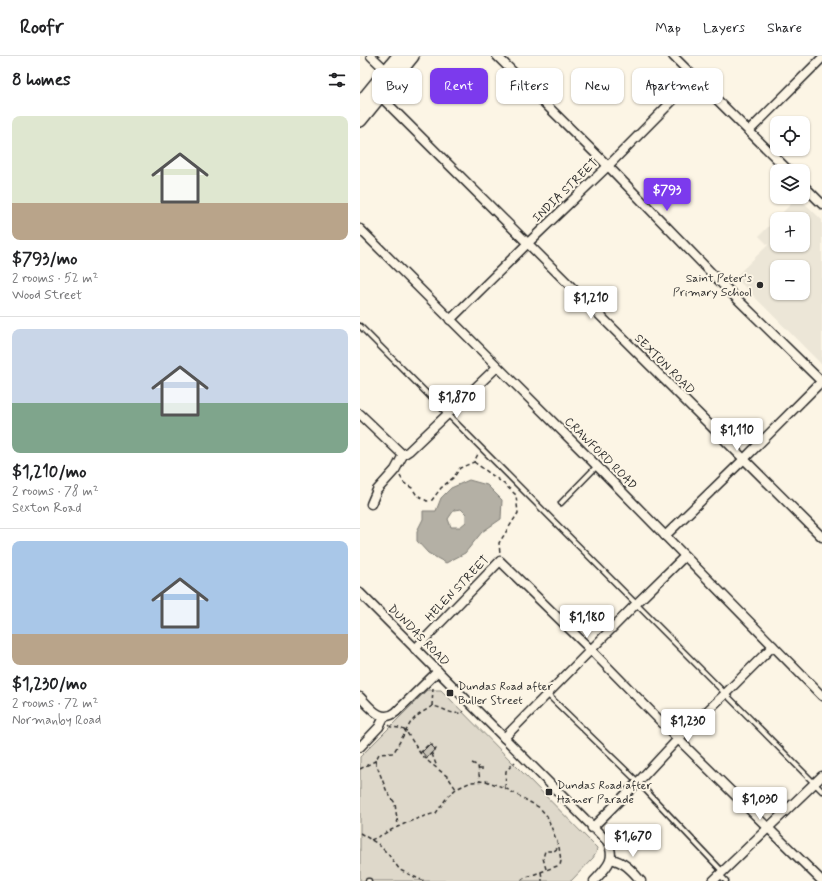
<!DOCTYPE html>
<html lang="en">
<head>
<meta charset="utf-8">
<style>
  :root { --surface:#fff; --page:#f6f6f6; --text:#202124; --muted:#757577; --line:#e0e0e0; --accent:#7c3aed }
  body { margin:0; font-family:Mynerve,sans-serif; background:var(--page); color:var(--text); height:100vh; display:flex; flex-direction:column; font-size:15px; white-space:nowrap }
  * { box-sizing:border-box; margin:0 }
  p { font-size:13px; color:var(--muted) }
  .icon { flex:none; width:22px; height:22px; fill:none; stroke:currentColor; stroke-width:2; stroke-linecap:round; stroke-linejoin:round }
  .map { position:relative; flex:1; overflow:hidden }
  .side { display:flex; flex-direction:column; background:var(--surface); width:360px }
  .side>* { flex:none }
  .banner { position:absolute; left:12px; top:12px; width:380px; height:36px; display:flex; gap:8px }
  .buttons { position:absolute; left:410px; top:60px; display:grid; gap:8px }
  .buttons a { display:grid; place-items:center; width:40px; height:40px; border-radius:8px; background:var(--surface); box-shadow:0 1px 3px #0004; font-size:20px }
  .price { position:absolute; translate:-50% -34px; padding:0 9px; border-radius:4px; background:#fff; color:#222; font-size:13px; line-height:26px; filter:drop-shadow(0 1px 2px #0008) }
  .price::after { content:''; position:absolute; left:50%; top:24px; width:12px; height:9px; margin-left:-6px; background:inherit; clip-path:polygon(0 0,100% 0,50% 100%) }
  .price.active { background:var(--accent); color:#fff }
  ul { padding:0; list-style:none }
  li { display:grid; align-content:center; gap:8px; height:212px; padding:0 12px }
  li+li { border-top:1px solid var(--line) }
  li span { display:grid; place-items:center; height:124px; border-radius:8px; color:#555 }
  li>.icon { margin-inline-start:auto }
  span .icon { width:72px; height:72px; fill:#fffc; stroke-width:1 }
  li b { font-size:17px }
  h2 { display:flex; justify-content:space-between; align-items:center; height:48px; padding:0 12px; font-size:17px }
  .pill { padding:0 14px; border-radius:8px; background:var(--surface); box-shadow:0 1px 3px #0004; font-size:14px; line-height:36px }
  .pill.active { background:var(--accent); color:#fff }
  header { display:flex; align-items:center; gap:24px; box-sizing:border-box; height:56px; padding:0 20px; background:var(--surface); border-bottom:1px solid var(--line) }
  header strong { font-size:19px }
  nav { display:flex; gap:22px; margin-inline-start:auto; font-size:14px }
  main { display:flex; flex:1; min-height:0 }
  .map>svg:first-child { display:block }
  .built { fill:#ece6d7; fill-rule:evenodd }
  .green { fill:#ded8ca; stroke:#84827a }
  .water { fill:#b4b0a5; stroke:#7d7b74; fill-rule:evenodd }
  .building { fill:#c8c3b7; stroke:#2b2b2b }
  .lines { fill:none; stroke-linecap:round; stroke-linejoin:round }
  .lane-casing { stroke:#2b2b2b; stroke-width:7 }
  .street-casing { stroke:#2b2b2b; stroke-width:11 }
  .primary-casing { stroke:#2b2b2b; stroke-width:16 }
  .path { stroke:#2b2b2b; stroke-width:1.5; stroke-dasharray:4 3; stroke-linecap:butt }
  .lane { stroke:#fcf5e5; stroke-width:4 }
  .street { stroke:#fcf5e5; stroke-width:8 }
  .primary { stroke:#fcf5e5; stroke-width:13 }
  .poi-dot { fill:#2b2b2b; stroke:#fcf5e5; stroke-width:1.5 }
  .labels { text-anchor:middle; stroke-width:4; stroke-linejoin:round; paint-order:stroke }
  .street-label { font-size:12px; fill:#2b2b2b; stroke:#fcf5e5 }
  .poi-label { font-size:12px; fill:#2b2b2b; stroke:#fcf5e5; text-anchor:start }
</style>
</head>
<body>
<header>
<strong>Roofr</strong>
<nav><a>Map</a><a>Layers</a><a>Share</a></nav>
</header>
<main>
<section class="side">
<h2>8 homes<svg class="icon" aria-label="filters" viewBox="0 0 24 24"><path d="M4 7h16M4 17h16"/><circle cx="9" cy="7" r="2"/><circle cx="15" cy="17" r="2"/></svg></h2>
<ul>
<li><span style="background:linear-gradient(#dfe7d0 70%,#b9a48a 0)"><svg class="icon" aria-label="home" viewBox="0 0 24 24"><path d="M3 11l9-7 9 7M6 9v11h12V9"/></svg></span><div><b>$793/mo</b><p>2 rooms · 52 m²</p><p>Wood Street</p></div></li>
<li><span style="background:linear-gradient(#c9d6e8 60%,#7fa58c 0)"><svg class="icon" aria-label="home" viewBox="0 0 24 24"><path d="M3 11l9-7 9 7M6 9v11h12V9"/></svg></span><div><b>$1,210/mo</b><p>2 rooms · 78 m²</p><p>Sexton Road</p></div></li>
<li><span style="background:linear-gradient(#a9c7e8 75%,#b9a48a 0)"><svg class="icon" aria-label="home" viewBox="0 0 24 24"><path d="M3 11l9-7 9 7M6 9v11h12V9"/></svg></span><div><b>$1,230/mo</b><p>2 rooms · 72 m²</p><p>Normanby Road</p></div></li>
</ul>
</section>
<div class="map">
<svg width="462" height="825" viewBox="0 0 462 825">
  <rect width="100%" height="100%" fill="#fcf5e5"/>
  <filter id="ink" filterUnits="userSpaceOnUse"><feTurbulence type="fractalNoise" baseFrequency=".025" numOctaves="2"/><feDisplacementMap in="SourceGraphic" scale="8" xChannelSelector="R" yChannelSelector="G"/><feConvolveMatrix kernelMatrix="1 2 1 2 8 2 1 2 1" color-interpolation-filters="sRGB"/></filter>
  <g filter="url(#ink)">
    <!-- built -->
    <path class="built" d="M 438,141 L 462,164 L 462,309 L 375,221 L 408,189 L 399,180 ZM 417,163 L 443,163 L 443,189 L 417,189 ZM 417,211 L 443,211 L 443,237 L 417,237 Z"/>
    <!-- green -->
    <polygon class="green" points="67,634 81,634 237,792 236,797 233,802 211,825 0,825 0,701"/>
    <!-- water -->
    <path class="water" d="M 109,424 L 127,429 L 142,444 L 141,463 L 122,476 L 105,497 L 86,507 L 68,497 L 57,485 L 57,475 L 63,463 L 63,455 L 76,455 L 81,442 L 91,432 ZM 101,453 L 106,458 L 106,466 L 100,471 L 91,471 L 88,463 L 94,454 Z"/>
    <!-- building -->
    <polygon class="building" points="70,688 75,693 67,702 62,696"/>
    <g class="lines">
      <defs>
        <g id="lane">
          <polyline points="0,270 462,735"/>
          <polyline points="201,447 237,410"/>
          <polyline points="187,638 278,726 362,815"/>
          <polyline points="360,819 366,825"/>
          <polyline points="8,825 9,825"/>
        </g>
        <g id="street">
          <polyline points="11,0 29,17"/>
          <polyline points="137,0 248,110 365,231 462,326"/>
          <polyline points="313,0 429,115"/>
          <polyline points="17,37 462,481"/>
          <polyline points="389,75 462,2"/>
          <polyline points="443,129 462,148"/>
          <polyline points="0,173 237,410 462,640"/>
          <polyline points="90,264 168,187 248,110 335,22"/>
          <polyline points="0,358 43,399"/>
          <polyline points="43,399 49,395 137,311"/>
          <polyline points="11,448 17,434 35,414 43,399"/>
          <polyline points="305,480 384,403 461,326"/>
          <path d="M 0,537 L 247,785 C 257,804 246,812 234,825"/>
          <polyline points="55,593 140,505 231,594 318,683 462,825"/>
          <path d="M 0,641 C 10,651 21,668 36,656 L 78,615"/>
          <polyline points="144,682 276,548 325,500"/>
          <polyline points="0,691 19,671 24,661"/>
          <polyline points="232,772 278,726 318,683 365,638 413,590"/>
          <path d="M 251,803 C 265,806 272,815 281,825"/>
          <polyline points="353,825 462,720"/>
        </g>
        <g id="primary">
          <polyline points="0,48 39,0"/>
          <polyline points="0,64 52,0"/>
        </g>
      </defs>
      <!-- lane casing -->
      <use href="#lane" class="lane-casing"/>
      <!-- street casing -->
      <use href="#street" class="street-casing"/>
      <!-- primary casing -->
      <use href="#primary" class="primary-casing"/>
      <!-- path -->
      <g class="path">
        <polyline points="114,406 143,427 156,439 158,457 139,487 140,498"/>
        <polyline points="40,420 44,427 52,432 56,438 67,445 72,444 81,432 94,421 100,412 114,406 118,398"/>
        <polyline points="72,650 73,632"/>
        <polyline points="29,669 31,671 40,672 46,675 60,697 69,706 88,721 96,733"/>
        <polyline points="60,697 70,687 76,693 66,703"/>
        <polyline points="72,698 77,711"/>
        <polyline points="15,705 27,736 35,747 36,756 38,769"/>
        <polyline points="112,707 118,710 120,726"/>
        <path d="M 0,713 L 15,705 L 19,698 L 32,697 L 34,696 L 51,666 L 57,660 L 72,650 C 84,651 93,662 104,655"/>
        <polyline points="119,713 123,713"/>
        <polyline points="145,732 146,715 155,706"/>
        <polyline points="0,777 18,788 28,798 40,814 59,823 65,825"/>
        <path d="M 11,784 C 21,780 30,774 40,770 C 52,764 64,760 76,757 L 88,740 L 96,733 L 111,726 L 126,725 L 145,732 L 180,752 L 187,760 L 199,791 L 201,805 L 200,809 L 164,822 L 160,825"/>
        <polyline points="186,813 183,802 185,795 194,795 199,791"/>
        <polyline points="181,816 182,822 182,825"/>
      </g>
      <!-- lane -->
      <use href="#lane" class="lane"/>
      <!-- street -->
      <use href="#street" class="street"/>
      <!-- primary -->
      <use href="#primary" class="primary"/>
    </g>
  </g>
  <!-- markers -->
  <g class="poi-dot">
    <circle cx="400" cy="229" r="4"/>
    <rect x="86" y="633" width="8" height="8" rx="2"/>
    <rect x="185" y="732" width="8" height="8" rx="2"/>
  </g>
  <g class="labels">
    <!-- street labels -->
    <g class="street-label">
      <text transform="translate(205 134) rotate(-44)" y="4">INDIA STREET</text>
      <text transform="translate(305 308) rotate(45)" y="4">SEXTON ROAD</text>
      <text transform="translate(241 397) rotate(45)" y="4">CRAWFORD ROAD</text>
      <text transform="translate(97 532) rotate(-46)" y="4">HELEN STREET</text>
      <text transform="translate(59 579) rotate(45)" y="4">DUNDAS ROAD</text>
    </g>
    <!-- poi labels -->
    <g class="poi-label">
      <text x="392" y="226" text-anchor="end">Saint Peter's<tspan x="392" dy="14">Primary School</tspan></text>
      <text x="98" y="634">Dundas Road after<tspan x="98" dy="14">Buller Street</tspan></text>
      <text x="197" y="733">Dundas Road after<tspan x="197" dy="14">Hamer Parade</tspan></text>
    </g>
  </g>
</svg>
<div class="buttons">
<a><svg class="icon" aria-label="locate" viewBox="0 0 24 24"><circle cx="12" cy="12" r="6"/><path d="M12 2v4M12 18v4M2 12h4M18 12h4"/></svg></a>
<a><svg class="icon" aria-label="layers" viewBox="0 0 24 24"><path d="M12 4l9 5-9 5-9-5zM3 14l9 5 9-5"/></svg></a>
<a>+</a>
<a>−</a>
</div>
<b class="price active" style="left:307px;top:156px">$793</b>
<b class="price" style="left:231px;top:264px">$1,210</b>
<b class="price" style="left:97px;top:363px">$1,870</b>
<b class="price" style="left:377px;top:396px">$1,110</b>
<b class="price" style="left:227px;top:583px">$1,180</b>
<b class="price" style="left:328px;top:687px">$1,230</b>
<b class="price" style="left:400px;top:765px">$1,030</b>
<b class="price" style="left:273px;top:802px">$1,670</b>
<div class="banner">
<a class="pill">Buy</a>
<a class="pill active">Rent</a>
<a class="pill">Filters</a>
<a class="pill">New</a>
<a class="pill">Apartment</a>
</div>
</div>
</main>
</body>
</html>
